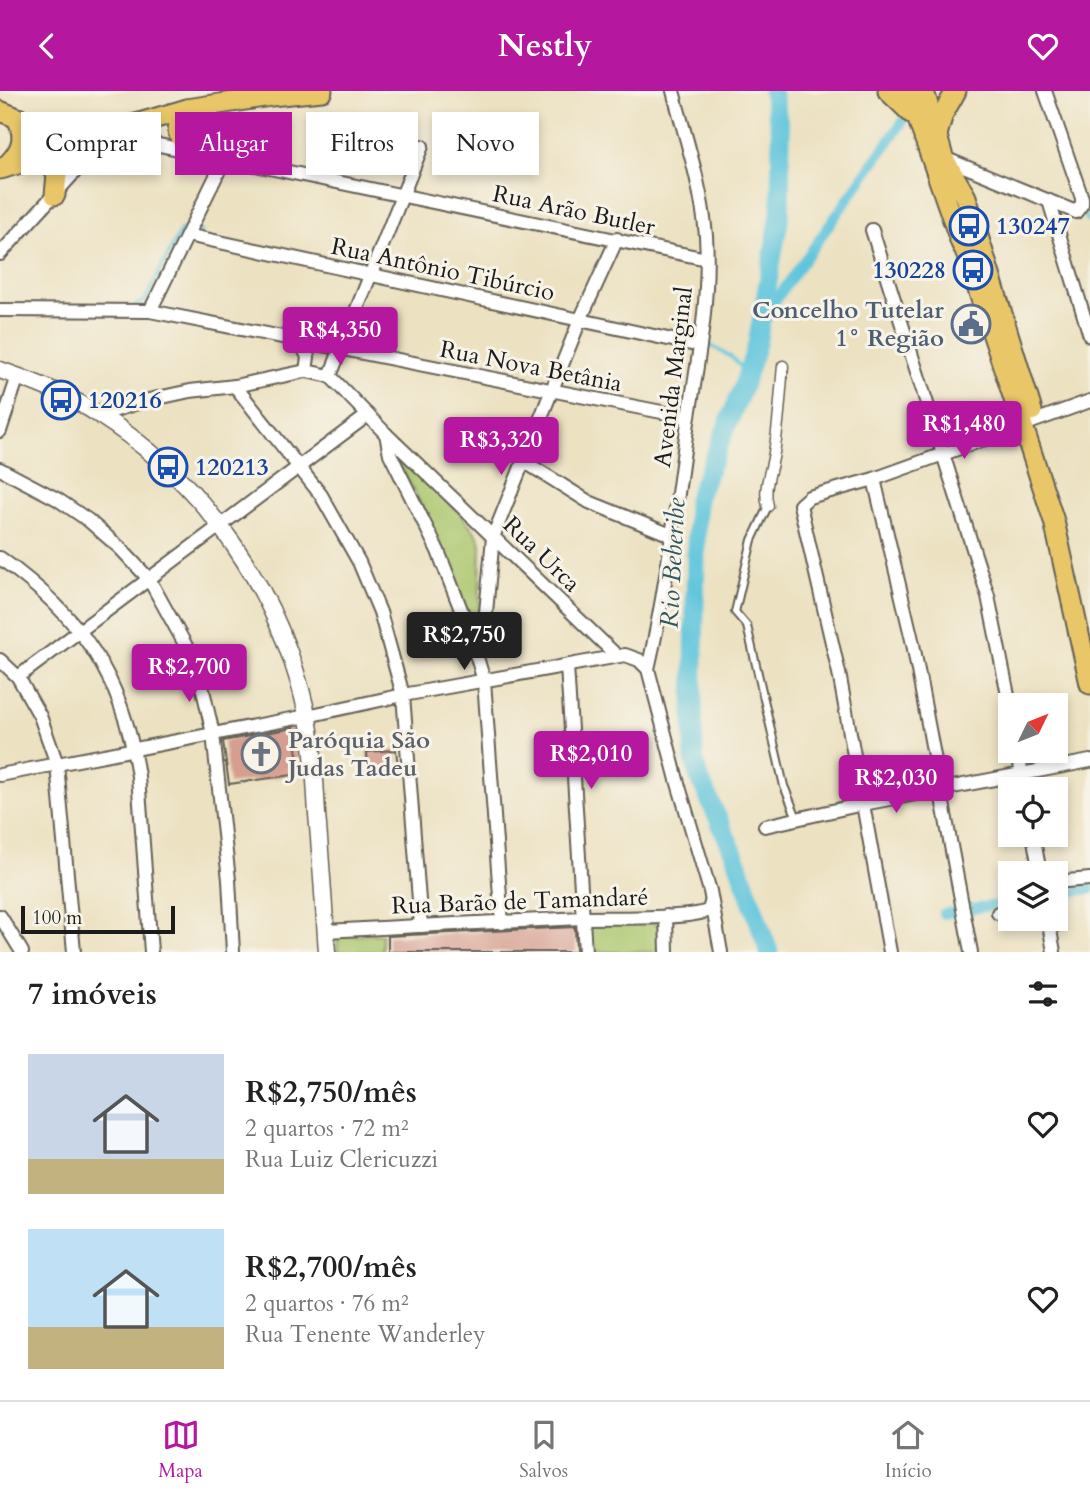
<!DOCTYPE html>
<html lang="pt">
<head>
<meta charset="utf-8">
<style>
  :root { --surface:#fff; --page:#f2f2f2; --text:#222; --muted:#767676; --line:#e0e0e0; --accent:#b5179e }
  body { margin:0; font-family:Cardo,serif; background:var(--page); color:var(--text); height:100vh; display:flex; flex-direction:column; font-size:26px; white-space:nowrap }
  * { box-sizing:border-box; margin:0 }
  p { font-size:23px; color:var(--muted) }
  .icon { flex:none; width:38px; height:38px; fill:none; stroke:currentColor; stroke-width:2; stroke-linecap:round; stroke-linejoin:round }
  .map { position:relative; height:861px; overflow:hidden }
  .drawer { display:flex; flex-direction:column; background:var(--surface); flex:1 }
  .drawer>* { flex:none }
  .banner { position:absolute; left:21px; top:21px; width:700px; height:63px; display:flex; gap:14px }
  .needle { width:46px; rotate:47deg }
  .tools { position:absolute; left:998px; top:602px; display:grid; gap:14px }
  .tools a { display:grid; place-items:center; width:70px; height:70px; border-radius:0px; background:var(--surface); box-shadow:0 4px 10px #0003; font-size:35px }
  .scale { position:absolute; left:21px; bottom:18px; width:154px; box-sizing:border-box; padding-left:7px; border:4px solid #1c1c1c; border-top:0; font-size:19px; line-height:24px; white-space:nowrap; color:#1c1c1c; -webkit-text-stroke:5px #f7f3e8; paint-order:stroke }
  .price { position:absolute; translate:-50% -60px; padding:0 16px; border-radius:7px; background:var(--accent); color:#fff; font-size:23px; line-height:46px; filter:drop-shadow(0 2px 4px #0008) }
  .price::after { content:''; position:absolute; left:50%; top:42px; width:21px; height:16px; margin-left:-10px; background:inherit; clip-path:polygon(0 0,100% 0,50% 100%) }
  .price.current { background:#222; color:#fff }
  ul { padding:0; list-style:none }
  li { display:flex; align-items:center; gap:21px; height:175px; padding:0 28px }
  li span { display:grid; place-items:center; flex:none; width:196px; height:140px; border-radius:0px; color:#555 }
  li>.icon { margin-inline-start:auto }
  span .icon { width:84px; height:84px; fill:#fffc; stroke-width:1 }
  li b { font-size:30px }
  h2 { display:flex; justify-content:space-between; align-items:center; height:84px; padding:0 28px; font-size:30px }
  .chip { padding:0 24px; border-radius:0px; background:var(--surface); box-shadow:0 4px 10px #0003; font-size:24px; line-height:63px }
  .chip.current { background:var(--accent); color:#fff }
  header { display:flex; justify-content:space-between; align-items:center; height:91px; padding:0 28px; background:var(--accent); color:#fff; font-size:32px; font-weight:700 }
  .dock { display:flex; justify-content:space-around; align-items:center; height:98px; border-top:2px solid var(--line); background:var(--surface); font-size:19px; color:var(--muted) }
  .dock a { display:grid; justify-items:center; gap:4px }
  .dock .current { color:var(--accent) }
  .map>svg:first-child { display:block }
  .green { fill:#abc66d; stroke:#647144; stroke-width:2 }
  .lines { fill:none; stroke-linecap:round; stroke-linejoin:round }
  .stream { stroke:#5fc5dc; stroke-width:3.5 }
  .canal { stroke:#5fc5dc; stroke-width:10 }
  .river { stroke:#5fc5dc; stroke-width:19 }
  .building { fill:#d59e90 }
  .service-casing { stroke:#656156; stroke-width:10 }
  .pedestrian-casing { stroke:#656156; stroke-width:13 }
  .minor-casing { stroke:#656156; stroke-width:16 }
  .tertiary-casing { stroke:#656156; stroke-width:19 }
  .primary-casing { stroke:#656156; stroke-width:23 }
  .service { stroke:#fff; stroke-width:6 }
  .pedestrian { stroke:#fff; stroke-width:10 }
  .minor { stroke:#fff; stroke-width:12 }
  .tertiary { stroke:#fff; stroke-width:16 }
  .primary { stroke:#e9c769; stroke-width:19 }
  .labels { text-anchor:middle; stroke-width:6; stroke-linejoin:round; paint-order:stroke }
  .street-label { font-size:24px; fill:#1c1c1c; stroke:#f7f3e8 }
  .transit-label { font-size:24px; font-weight:bold; fill:#164399; stroke:#f7f3e8; text-anchor:start }
  .service-label { font-size:24px; font-weight:bold; fill:#4e5e75; stroke:#f7f3e8; text-anchor:end }
  .worship-label { font-size:24px; font-weight:bold; fill:#5b616d; stroke:#f7f3e8; text-anchor:start }
  .water-label { font-size:26px; font-style:italic; fill:#33575f; stroke:#f7f3e8 }
</style>
</head>
<body>
<header><svg class="icon" aria-label="back" viewBox="0 0 24 24"><path d="M15 5l-7 7 7 7"/></svg>Nestly<svg class="icon" aria-label="heart" viewBox="0 0 24 24"><path d="M12 20l-8-8c-3-5 5-10 8-4 3-6 11-1 8 4z"/></svg></header>
<div class="map">
<svg width="1090" height="861" viewBox="0 0 1090 861">
  <rect width="100%" height="100%" fill="#f7f3e8"/>
  <filter id="ink" filterUnits="userSpaceOnUse"><feTurbulence type="fractalNoise" baseFrequency=".0143" numOctaves="2"/><feDisplacementMap in="SourceGraphic" scale="14" xChannelSelector="R" yChannelSelector="G"/><feConvolveMatrix kernelMatrix="1 2 1 2 8 2 1 2 1" color-interpolation-filters="sRGB"/></filter>
  <filter id="wash" filterUnits="userSpaceOnUse"><feTurbulence type="fractalNoise" baseFrequency=".00686" numOctaves="4" result="noise"/><feDisplacementMap in="SourceGraphic" scale="28" xChannelSelector="R" yChannelSelector="G"/><feGaussianBlur stdDeviation="1.57" result="paint"/><feColorMatrix in="noise" values="0 0 0 0 0 0 0 0 0 0 0 0 0 0 0 0 0 1.4 0 .05"/><feComposite in="paint" operator="in"/></filter>
  <g filter="url(#wash)">
    <rect width="100%" height="100%" fill="#ece1c1"/>
    <!-- green -->
    <g class="green">
      <path d="M 396,364 L 399,364 C 416,381 479,434 481,454 L 479,532 L 477,535 L 472,534 C 451,475 427,420 395,366 Z"/>
      <polygon points="651,831 661,835 662,861 589,861 589,835"/>
      <polygon points="382,843 382,861 337,861 338,845"/>
    </g>
    <g class="lines">
      <!-- stream -->
      <g class="stream">
        <polyline points="1083,120 1086,129 1090,131"/>
        <polyline points="135,215 145,209 181,139 187,137 201,141"/>
        <polyline points="704,251 731,266 747,282"/>
      </g>
      <!-- canal -->
      <g class="canal">
        <polyline points="761,230 911,19"/>
        <polyline points="1055,804 1090,798"/>
        <polyline points="965,819 1010,812"/>
        <polyline points="943,823 954,821"/>
      </g>
      <!-- river -->
      <polyline class="river" points="769,861 737,769 698,684 694,667 693,621 697,408 741,301 757,253 780,124 781,42 772,0"/>
    </g>
    <g id="blocks">
      <!-- building -->
      <g class="building">
        <polygon points="293,637 300,683 229,693 223,650"/>
        <polygon points="396,659 398,676 368,678 367,661"/>
        <polygon points="575,836 576,861 388,861 388,845"/>
      </g>
    </g>
  </g>
  <g filter="url(#ink)">
    <use href="#blocks" fill-opacity="0" stroke="#656156" stroke-width="2"/>
    <g class="lines">
      <defs>
        <polyline id="service" points="768,415 752,449 735,521 747,535 784,695 797,727"/>
        <path id="pedestrian" d="M 768,415 C 763,398 770,384 773,367 C 779,337 780,305 783,275"/>
        <g id="minor">
          <polyline points="112,40 123,49 159,54 702,167"/>
          <polyline points="944,67 1076,121 1082,113 1082,107 1045,0"/>
          <polyline points="1049,110 1090,245"/>
          <polyline points="872,139 988,505 1010,614"/>
          <polyline points="187,144 691,253"/>
          <polyline points="0,163 103,50 107,43"/>
          <polyline points="0,219 150,220 682,325"/>
          <polyline points="150,220 224,69"/>
          <polyline points="300,250 308,266 306,280 330,285 386,343 616,564"/>
          <polyline points="330,285 422,55"/>
          <polyline points="235,295 321,404 359,471 380,521 403,604 421,835"/>
          <polyline points="100,324 144,310 190,300 235,295 306,280"/>
          <polyline points="0,340 18,285"/>
          <polyline points="386,343 390,363 438,460 469,539 484,590 502,832"/>
          <polyline points="525,371 589,411 666,442"/>
          <polyline points="0,378 57,408 88,429 120,457 149,488 186,555 203,599 213,643 229,789 233,861"/>
          <polyline points="874,388 913,553 971,861"/>
          <path d="M 0,467 C 81,525 123,585 138,685 L 151,861"/>
          <polyline points="476,564 484,543 493,446 580,229 617,148"/>
          <polyline points="0,569 18,586 40,625 57,673 74,861"/>
          <polyline points="567,575 585,861"/>
          <path d="M 648,578 C 667,496 676,413 688,331 C 698,269 710,208 706,145 C 702,96 686,48 673,0"/>
          <polyline points="18,586 368,324"/>
          <polyline points="1018,660 1024,698"/>
          <polyline points="0,684 307,625 403,604 625,564 639,569 648,578 677,689 710,800 721,861"/>
          <polyline points="765,735 863,713 1090,670"/>
          <polyline points="1033,744 1040,782"/>
          <polyline points="1055,791 1090,788"/>
          <polyline points="998,822 1010,820"/>
          <polyline points="0,825 22,861"/>
          <polyline points="666,825 667,861"/>
          <polyline points="1048,828 1054,861"/>
          <path d="M 326,840 C 411,835 497,831 582,827 C 606,826 693,829 709,819 L 711,812"/>
          <polyline points="890,861 839,582 800,414 809,406 874,388 1090,310"/>
        </g>
        <path id="tertiary" d="M 0,279 C 34,291 71,305 101,325 C 207,393 280,501 307,623 C 314,656 315,690 317,723 C 321,769 324,815 327,861"/>
        <g id="primary">
          <polyline points="888,0 912,23"/>
          <polyline points="908,0 961,152 965,159 1054,430 1090,593"/>
          <polyline points="924,0 943,66 966,106 1032,320"/>
          <path d="M 187,18 C 173,39 176,45 194,62"/>
          <polyline points="0,20 60,44 85,48"/>
          <polyline points="937,44 943,23 956,0"/>
          <polyline points="43,66 57,83 55,104"/>
          <path d="M 4,77 C 20,62 27,50 18,29"/>
          <polyline points="0,78 43,66 108,41 187,18 271,5 322,0"/>
        </g>
      </defs>
      <!-- service casing -->
      <use href="#service" class="service-casing"/>
      <!-- pedestrian casing -->
      <use href="#pedestrian" class="pedestrian-casing"/>
      <!-- minor casing -->
      <use href="#minor" class="minor-casing"/>
      <!-- tertiary casing -->
      <use href="#tertiary" class="tertiary-casing"/>
      <!-- primary casing -->
      <use href="#primary" class="primary-casing"/>
      <!-- service -->
      <use href="#service" class="service"/>
      <!-- pedestrian -->
      <use href="#pedestrian" class="pedestrian"/>
      <!-- minor -->
      <use href="#minor" class="minor"/>
      <!-- tertiary -->
      <use href="#tertiary" class="tertiary"/>
      <!-- primary -->
      <use href="#primary" class="primary"/>
    </g>
  </g>
  <!-- icons -->
  <defs>
    <symbol id="bus-ring" viewBox="-11 -11 22 22"><circle r="9.5" fill="#f7f3e8" stroke="#1a4fb4" stroke-width="1.5"/><path d="M-5-6H5V4H4V6H2V4H-2V6H-4V4H-5ZM-3.5-4V0h7V-4ZM-3.5 1.2v1.5H-2V1.2ZM2 1.2v1.5H3.5V1.2Z" fill="#1a4fb4"/></symbol>
    <symbol id="civic-ring" viewBox="-11 -11 22 22"><circle r="9.5" fill="#f7f3e8" stroke="#5c6f8a" stroke-width="1.5"/><path d="M-.6-6.5H3V-4.5H.6V-3L4-1V1h2V6H-6V1h2V-1L-.6-3ZM-1.2 2.5V6h2.4V2.5Z" fill="#5c6f8a"/></symbol>
    <symbol id="church-ring" viewBox="-11 -11 22 22"><circle r="9.5" fill="#f7f3e8" stroke="#6b7280" stroke-width="1.5"/><path d="M-1.2-6h2.4v3.5h3.3v2.4h-3.3V6h-2.4V-.1h-3.3v-2.4h3.3Z" fill="#6b7280"/></symbol>
  </defs>
  <g fill-rule="evenodd">
    <use href="#bus-ring" x="947" y="113" width="44" height="44"/>
    <use href="#bus-ring" x="951" y="157" width="44" height="44"/>
    <use href="#civic-ring" x="949" y="211" width="44" height="44"/>
    <use href="#bus-ring" x="39" y="287" width="44" height="44"/>
    <use href="#bus-ring" x="146" y="354" width="44" height="44"/>
    <use href="#church-ring" x="239" y="641" width="44" height="44"/>
  </g>
  <g class="labels">
    <!-- street labels -->
    <g class="street-label">
      <text transform="translate(574 119) rotate(12)" y="8">Rua Arão Butler</text>
      <text transform="translate(443 178) rotate(12)" y="8">Rua Antônio Tibúrcio</text>
      <text transform="translate(531 275) rotate(11)" y="8">Rua Nova Betânia</text>
      <text transform="translate(673 286) rotate(-83)" y="8">Avenida Marginal</text>
      <text transform="translate(542 463) rotate(44)" y="8">Rua Urca</text>
      <text transform="translate(520 810) rotate(-2)" y="8">Rua Barão de Tamandaré</text>
    </g>
    <!-- transit labels -->
    <g class="transit-label">
      <text x="996" y="143">130247</text>
      <text x="946" y="187" text-anchor="end">130228</text>
      <text x="88" y="317">120216</text>
      <text x="195" y="384">120213</text>
    </g>
    <!-- service labels -->
    <g class="service-label">
      <text x="944" y="227">Concelho Tutelar<tspan x="944" dy="28">1° Região</tspan></text>
    </g>
    <!-- worship labels -->
    <g class="worship-label">
      <text x="288" y="657">Paróquia São<tspan x="288" dy="28">Judas Tadeu</tspan></text>
    </g>
    <!-- water labels -->
    <g class="water-label">
      <text transform="translate(672 472) rotate(-87)" y="9">Rio Beberibe</text>
    </g>
  </g>
</svg>
<div class="tools">
<a><svg class="needle" viewBox="-14 -14 28 28"><path d="M0-13l5 13h-10z" fill="#e53935"/><path d="M0 13l5-13h-10z" fill="#767676"/></svg></a>
<a><svg class="icon" aria-label="locate" viewBox="0 0 24 24"><circle cx="12" cy="12" r="6"/><path d="M12 2v4M12 18v4M2 12h4M18 12h4"/></svg></a>
<a><svg class="icon" aria-label="layers" viewBox="0 0 24 24"><path d="M12 4l9 5-9 5-9-5zM3 14l9 5 9-5"/></svg></a>
</div>
<div class="scale">100 m</div>
<b class="price" style="left:340px;top:276px">R$4,350</b>
<b class="price" style="left:964px;top:370px">R$1,480</b>
<b class="price" style="left:501px;top:386px">R$3,320</b>
<b class="price current" style="left:464px;top:581px">R$2,750</b>
<b class="price" style="left:189px;top:613px">R$2,700</b>
<b class="price" style="left:591px;top:700px">R$2,010</b>
<b class="price" style="left:896px;top:724px">R$2,030</b>
<div class="banner">
<a class="chip">Comprar</a>
<a class="chip current">Alugar</a>
<a class="chip">Filtros</a>
<a class="chip">Novo</a>
</div>
</div>
<section class="drawer">
<h2>7 imóveis<svg class="icon" aria-label="filters" viewBox="0 0 24 24"><path d="M4 7h16M4 17h16"/><circle cx="9" cy="7" r="2"/><circle cx="15" cy="17" r="2"/></svg></h2>
<ul>
<li><span style="background:linear-gradient(#c9d6e8 75%,#c2b280 0)"><svg class="icon" aria-label="home" viewBox="0 0 24 24"><path d="M3 11l9-7 9 7M6 9v11h12V9"/></svg></span><div><b>R$2,750/mês</b><p>2 quartos · 72 m²</p><p>Rua Luiz Clericuzzi</p></div><svg class="icon" aria-label="heart" viewBox="0 0 24 24"><path d="M12 20l-8-8c-3-5 5-10 8-4 3-6 11-1 8 4z"/></svg></li>
<li><span style="background:linear-gradient(#bfe0f5 70%,#c2b280 0)"><svg class="icon" aria-label="home" viewBox="0 0 24 24"><path d="M3 11l9-7 9 7M6 9v11h12V9"/></svg></span><div><b>R$2,700/mês</b><p>2 quartos · 76 m²</p><p>Rua Tenente Wanderley</p></div><svg class="icon" aria-label="heart" viewBox="0 0 24 24"><path d="M12 20l-8-8c-3-5 5-10 8-4 3-6 11-1 8 4z"/></svg></li>
</ul>
</section>
<nav class="dock">
<a class="current"><svg class="icon" aria-label="map" viewBox="0 0 24 24"><path d="M3 6l6-2 6 2 6-2v14l-6 2-6-2-6 2zM9 4v14M15 6v14"/></svg>Mapa</a>
<a><svg class="icon" aria-label="saved" viewBox="0 0 24 24"><path d="M7 4h10v16l-5-4-5 4z"/></svg>Salvos</a>
<a><svg class="icon" aria-label="home" viewBox="0 0 24 24"><path d="M3 11l9-7 9 7M6 9v11h12V9"/></svg>Início</a>
</nav>
</body>
</html>
